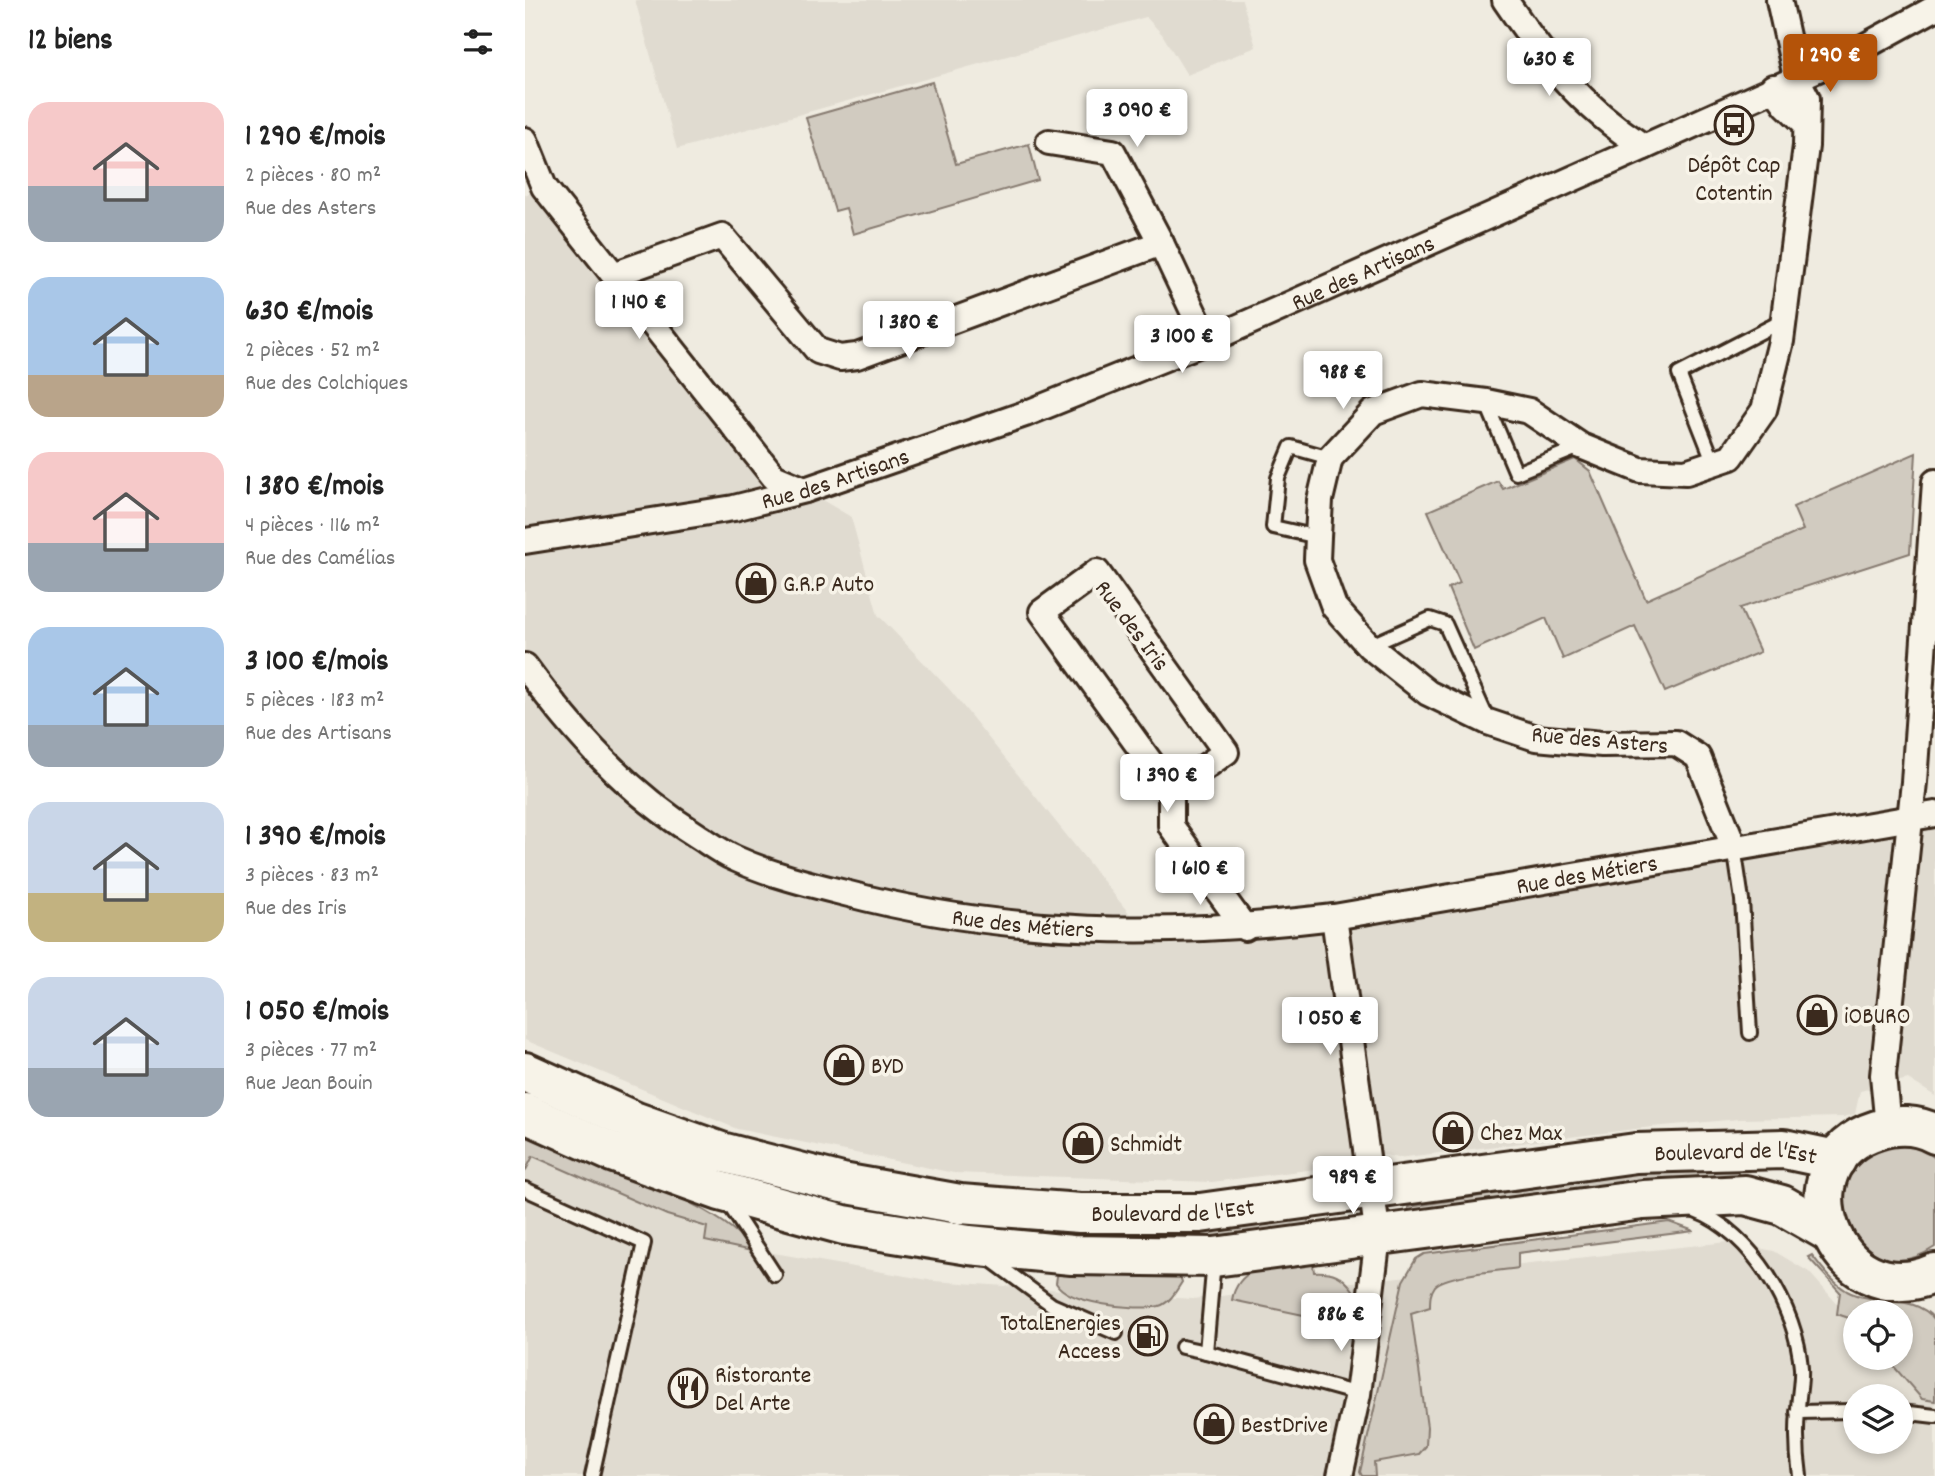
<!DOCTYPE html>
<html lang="fr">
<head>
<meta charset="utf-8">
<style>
  :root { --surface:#fff; --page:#f2f2f2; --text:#222; --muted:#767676; --accent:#b45309 }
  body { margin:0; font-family:Dekko,sans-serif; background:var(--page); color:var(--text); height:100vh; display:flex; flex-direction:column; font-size:26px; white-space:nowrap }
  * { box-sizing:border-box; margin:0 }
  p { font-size:23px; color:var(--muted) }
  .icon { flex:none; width:38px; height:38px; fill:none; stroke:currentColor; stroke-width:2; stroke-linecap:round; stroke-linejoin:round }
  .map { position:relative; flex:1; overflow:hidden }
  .side { display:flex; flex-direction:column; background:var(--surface); width:525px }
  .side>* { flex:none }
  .fabs { position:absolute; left:1318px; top:1300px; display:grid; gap:14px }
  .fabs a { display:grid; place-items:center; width:70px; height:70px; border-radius:50%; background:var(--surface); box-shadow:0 4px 10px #0003; font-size:35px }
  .price { position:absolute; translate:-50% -60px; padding:0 16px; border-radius:7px; background:#fff; color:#222; font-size:23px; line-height:46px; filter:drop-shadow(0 2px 4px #0008) }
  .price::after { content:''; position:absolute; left:50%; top:42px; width:21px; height:16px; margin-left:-10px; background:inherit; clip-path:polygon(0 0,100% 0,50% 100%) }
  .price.current { background:var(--accent); color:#fff }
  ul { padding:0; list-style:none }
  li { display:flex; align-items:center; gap:21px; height:175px; padding:0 28px }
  li span { display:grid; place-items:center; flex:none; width:196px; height:140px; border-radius:21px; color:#555 }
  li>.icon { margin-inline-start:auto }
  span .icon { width:84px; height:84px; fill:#fffc; stroke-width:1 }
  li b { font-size:30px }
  h2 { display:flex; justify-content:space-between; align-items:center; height:84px; padding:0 28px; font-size:30px }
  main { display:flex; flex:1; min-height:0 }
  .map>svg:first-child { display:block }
  .built { fill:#e0dbd0; fill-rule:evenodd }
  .green { fill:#d1cbc0; stroke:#867a6f; stroke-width:2 }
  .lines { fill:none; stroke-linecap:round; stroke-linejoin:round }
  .service-casing { stroke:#3b2a1e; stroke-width:18 }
  .minor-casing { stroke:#3b2a1e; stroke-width:30 }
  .primary-casing { stroke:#3b2a1e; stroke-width:44 }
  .service { stroke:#f7f3e8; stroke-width:12 }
  .minor { stroke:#f7f3e8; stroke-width:24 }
  .primary { stroke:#f7f3e8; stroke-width:38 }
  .labels { text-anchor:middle; stroke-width:7; stroke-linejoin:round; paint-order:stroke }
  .poi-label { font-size:24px; fill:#3b2a1e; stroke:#f7f3e8; text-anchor:start }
  .street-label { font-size:24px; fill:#3b2a1e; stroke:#f7f3e8 }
</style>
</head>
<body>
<main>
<section class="side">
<h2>12 biens<svg class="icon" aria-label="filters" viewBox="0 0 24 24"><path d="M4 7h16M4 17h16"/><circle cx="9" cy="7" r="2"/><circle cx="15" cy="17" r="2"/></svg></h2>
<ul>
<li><span style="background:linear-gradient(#f6c9c9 60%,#9aa5b1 0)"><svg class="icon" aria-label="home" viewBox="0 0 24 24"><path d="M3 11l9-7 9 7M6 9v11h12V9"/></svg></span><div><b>1 290 €/mois</b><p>2 pièces · 80 m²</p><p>Rue des Asters</p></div></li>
<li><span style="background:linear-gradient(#a9c7e8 70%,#b9a48a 0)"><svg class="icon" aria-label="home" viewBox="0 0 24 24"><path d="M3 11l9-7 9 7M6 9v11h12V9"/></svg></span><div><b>630 €/mois</b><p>2 pièces · 52 m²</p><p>Rue des Colchiques</p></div></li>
<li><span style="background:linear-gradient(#f6c9c9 65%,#9aa5b1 0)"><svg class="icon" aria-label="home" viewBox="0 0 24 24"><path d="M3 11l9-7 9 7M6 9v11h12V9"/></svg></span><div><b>1 380 €/mois</b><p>4 pièces · 116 m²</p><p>Rue des Camélias</p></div></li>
<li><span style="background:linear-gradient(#a9c7e8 70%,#9aa5b1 0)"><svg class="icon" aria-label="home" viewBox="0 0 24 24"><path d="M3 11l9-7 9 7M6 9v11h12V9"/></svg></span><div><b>3 100 €/mois</b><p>5 pièces · 183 m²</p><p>Rue des Artisans</p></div></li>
<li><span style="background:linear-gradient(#c9d6e8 65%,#c2b280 0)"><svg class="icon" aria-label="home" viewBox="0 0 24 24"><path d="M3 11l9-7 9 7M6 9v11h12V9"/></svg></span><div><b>1 390 €/mois</b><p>3 pièces · 83 m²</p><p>Rue des Iris</p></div></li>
<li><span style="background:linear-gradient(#c9d6e8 65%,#9aa5b1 0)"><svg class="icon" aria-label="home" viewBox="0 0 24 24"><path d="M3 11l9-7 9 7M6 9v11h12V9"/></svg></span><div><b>1 050 €/mois</b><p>3 pièces · 77 m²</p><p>Rue Jean Bouin</p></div></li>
</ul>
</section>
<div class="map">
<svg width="1410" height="1476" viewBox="0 0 1410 1476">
  <rect width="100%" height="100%" fill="#efebe0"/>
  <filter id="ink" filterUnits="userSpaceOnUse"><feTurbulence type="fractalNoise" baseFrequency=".0143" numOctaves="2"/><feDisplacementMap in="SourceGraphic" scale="14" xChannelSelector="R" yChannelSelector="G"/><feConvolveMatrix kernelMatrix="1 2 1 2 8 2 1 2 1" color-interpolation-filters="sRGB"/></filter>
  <g filter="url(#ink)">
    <!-- built -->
    <g class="built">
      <polygon points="110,0 717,0 731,47 662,75 637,34 621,17 152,149"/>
      <polygon points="19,187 243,468 326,517 353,615 425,690 619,932 720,928 1410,814 1410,1096 1383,1079 1335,1091 1330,1114 1318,1117 1214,1119 1127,1127 873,1158 860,1155 820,1159 807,1167 687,1182 429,1173 212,1129 0,1040 0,195"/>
      <path d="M 8,1156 L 142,1215 L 183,1227 L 180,1241 L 409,1281 L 667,1299 L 1203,1242 L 1249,1251 L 1284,1272 L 1330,1324 L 1330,1358 L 1376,1358 L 1410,1353 L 1410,1476 L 0,1476 L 0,1172 ZM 1330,1396 L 1376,1396 L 1376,1442 L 1330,1442 Z"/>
    </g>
    <!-- green -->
    <g class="green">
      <polygon points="407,82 431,164 504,144 513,180 328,234 321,208 310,211 281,118"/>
      <polygon points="1391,453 1385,553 1215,608 1235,652 1140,692 1110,626 1038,659 1021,618 949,650 923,588 935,583 903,511 973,481 978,489 1050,459 1065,471 1121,600 1278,530 1268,507"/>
      <polygon points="0,1085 200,1167 782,1213 785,1230 650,1242 473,1234 255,1195 0,1100"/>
      <path d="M 0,1132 C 52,1161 203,1202 227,1251 L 180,1241 L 182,1227 L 142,1215 L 8,1156 L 0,1172 Z"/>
      <path d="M 1381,1145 L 1399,1150 L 1410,1158 L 1410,1247 C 1323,1305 1269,1150 1381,1145 Z"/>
      <polygon points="1213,1162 1213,1181 884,1218 883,1207 1043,1183 1096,1170"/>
      <path d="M 1144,1222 L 1169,1231 L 993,1253 L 993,1268 C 975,1271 921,1274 910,1286 C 905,1293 905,1299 905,1307 L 886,1313 L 902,1427 L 901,1446 L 894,1454 L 849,1462 L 850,1476 L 837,1476 L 835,1472 L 878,1281 L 891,1259 L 899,1254 Z"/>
      <path d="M 1287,1255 C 1297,1268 1307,1282 1322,1291 C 1350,1306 1390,1293 1410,1320 L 1410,1401 L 1397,1399 L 1364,1361 L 1364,1358 L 1376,1358 L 1376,1312 L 1330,1312 L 1330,1320 L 1312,1314 L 1315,1292 L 1283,1257 Z"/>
      <path d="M 787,1258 L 789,1272 C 808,1271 817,1275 828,1290 L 821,1324 L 707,1300 C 714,1262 755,1264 787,1258 Z"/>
      <path d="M 538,1272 L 654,1273 L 657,1282 C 651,1291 645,1303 634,1306 C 612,1311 543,1304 531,1283 L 532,1276 Z"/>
    </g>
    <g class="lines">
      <defs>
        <g id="service">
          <polyline points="961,402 991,473 1055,447"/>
          <polyline points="1189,463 1154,374 1259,320"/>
          <polyline points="793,537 748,527 753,478 766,447 805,458"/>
          <polyline points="844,646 905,619 920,624 962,718"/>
          <polyline points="1209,847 1217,900 1225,1033"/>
          <polyline points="0,1189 119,1243 67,1476"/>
          <polyline points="203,1203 250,1275"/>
          <path d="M 1170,1211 C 1227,1232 1272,1309 1276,1368 C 1277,1382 1273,1397 1273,1411 C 1271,1433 1272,1455 1275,1476"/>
          <polyline points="462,1257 527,1305 591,1333"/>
          <polyline points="689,1260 681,1352 833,1394"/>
          <polyline points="657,1347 681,1352"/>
          <polyline points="1272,1412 1330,1411"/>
          <polyline points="1376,1412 1410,1416"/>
        </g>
        <g id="minor">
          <path d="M 980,0 C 1023,63 1053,104 1119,147"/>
          <polyline points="1248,87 1261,105 1281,124"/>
          <polyline points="0,140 19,187 249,477 280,490"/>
          <polyline points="524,142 588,152 636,243"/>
          <polyline points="91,274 197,236 293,351 315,358 332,356 636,243 682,341"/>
          <path id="s1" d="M 0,541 L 209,508 L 280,490 L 500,414 L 682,341 L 1119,147 L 1324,55 L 1410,8"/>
          <polygon points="572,572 701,752 646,791 517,612"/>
          <path id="s2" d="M 0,666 C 49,733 102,792 173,836 C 184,843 196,852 209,858 C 244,874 283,884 320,893 C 484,936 642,937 809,917 L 1410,814"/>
          <polyline points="646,791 646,826 720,928"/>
          <polyline points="1209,847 1173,757 1151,743 1077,744 1011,738 963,722 903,693 844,646 809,607 792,560 793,537 795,500 805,458 848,412 897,394 961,402 1004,411 1056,446 1115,470 1161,472 1206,457 1239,410 1256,341 1281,146 1282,98 1271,77 1254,0"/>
          <polyline points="809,917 853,1237 833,1394 815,1476"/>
          <polyline points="1363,1127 1358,1075 1389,782 1410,482"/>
        </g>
        <g id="primary">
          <path id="s3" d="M 0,1072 L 111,1122 L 196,1152 L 317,1183 L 435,1204 L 555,1213 L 675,1213 L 1111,1153 L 1259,1149 L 1311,1160"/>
          <polyline points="0,1113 87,1152 195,1191 319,1225 444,1245 547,1255 689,1257 1118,1200 1220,1195 1257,1205 1304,1232"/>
          <path d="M 1410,1134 C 1392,1124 1371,1124 1352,1130 C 1251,1161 1309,1318 1410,1273"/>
        </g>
      </defs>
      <!-- service casing -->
      <use href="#service" class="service-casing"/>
      <!-- minor casing -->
      <use href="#minor" class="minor-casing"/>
      <!-- primary casing -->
      <use href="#primary" class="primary-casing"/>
      <!-- service -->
      <use href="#service" class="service"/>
      <!-- minor -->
      <use href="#minor" class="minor"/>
      <!-- primary -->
      <use href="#primary" class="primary"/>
    </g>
  </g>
  <!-- icons -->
  <defs>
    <symbol id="bus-ring" viewBox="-11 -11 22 22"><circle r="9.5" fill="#f7f3e8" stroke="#3b2a1e" stroke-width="1.5"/><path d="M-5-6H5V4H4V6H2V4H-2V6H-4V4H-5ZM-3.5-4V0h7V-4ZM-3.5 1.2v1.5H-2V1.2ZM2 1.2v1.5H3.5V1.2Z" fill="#3b2a1e"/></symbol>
    <symbol id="shop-ring" viewBox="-11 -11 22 22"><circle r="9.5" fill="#f7f3e8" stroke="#3b2a1e" stroke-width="1.5"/><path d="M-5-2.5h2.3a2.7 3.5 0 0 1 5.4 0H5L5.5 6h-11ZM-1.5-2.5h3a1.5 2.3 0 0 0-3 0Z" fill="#3b2a1e"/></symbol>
    <symbol id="fuel-ring" viewBox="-11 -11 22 22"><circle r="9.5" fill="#f7f3e8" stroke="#3b2a1e" stroke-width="1.5"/><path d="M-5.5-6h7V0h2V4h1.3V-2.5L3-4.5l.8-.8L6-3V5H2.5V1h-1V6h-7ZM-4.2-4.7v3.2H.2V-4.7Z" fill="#3b2a1e"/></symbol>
    <symbol id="restaurant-ring" viewBox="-11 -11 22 22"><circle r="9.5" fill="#f7f3e8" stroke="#3b2a1e" stroke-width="1.5"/><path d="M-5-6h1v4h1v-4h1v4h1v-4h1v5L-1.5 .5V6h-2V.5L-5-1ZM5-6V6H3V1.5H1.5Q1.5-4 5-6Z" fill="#3b2a1e"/></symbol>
  </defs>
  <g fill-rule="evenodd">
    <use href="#bus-ring" x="1187" y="103" width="44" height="44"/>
    <use href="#shop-ring" x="209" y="561" width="44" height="44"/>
    <use href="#shop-ring" x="1270" y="993" width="44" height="44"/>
    <use href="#shop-ring" x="297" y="1043" width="44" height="44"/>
    <use href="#shop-ring" x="906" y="1110" width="44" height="44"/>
    <use href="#shop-ring" x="536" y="1121" width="44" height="44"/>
    <use href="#fuel-ring" x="601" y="1314" width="44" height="44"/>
    <use href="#restaurant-ring" x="141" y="1366" width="44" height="44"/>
    <use href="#shop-ring" x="667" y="1402" width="44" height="44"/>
  </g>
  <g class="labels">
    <!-- poi labels -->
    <g class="poi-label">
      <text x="1209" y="172" text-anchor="middle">Dépôt Cap<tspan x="1209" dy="28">Cotentin</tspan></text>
      <text x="258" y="591">G.R.P Auto</text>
      <text x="1319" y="1023">iOBURO</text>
      <text x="346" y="1073">BYD</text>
      <text x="955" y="1140">Chez Max</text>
      <text x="585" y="1151">Schmidt</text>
      <text x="596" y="1330" text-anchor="end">TotalEnergies<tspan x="596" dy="28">Access</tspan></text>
      <text x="190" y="1382">Ristorante<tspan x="190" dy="28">Del Arte</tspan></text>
      <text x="716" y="1432">BestDrive</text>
    </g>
    <!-- street labels -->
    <g class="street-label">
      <text dy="8" stroke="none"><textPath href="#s1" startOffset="884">Rue des Artisans</textPath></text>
      <text dy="8" stroke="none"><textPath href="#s1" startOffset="317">Rue des Artisans</textPath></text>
      <text transform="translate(608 625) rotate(53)" y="8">Rue des Iris</text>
      <text transform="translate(1075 739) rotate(5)" y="8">Rue des Asters</text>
      <text dy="8" stroke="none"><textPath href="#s2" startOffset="1152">Rue des Métiers</textPath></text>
      <text dy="8" stroke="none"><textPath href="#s2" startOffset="584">Rue des Métiers</textPath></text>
      <text dy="8" stroke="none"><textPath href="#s3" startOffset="1237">Boulevard de l'Est</textPath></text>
      <text dy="8" stroke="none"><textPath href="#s3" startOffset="670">Boulevard de l'Est</textPath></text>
    </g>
  </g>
</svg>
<div class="fabs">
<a><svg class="icon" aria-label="locate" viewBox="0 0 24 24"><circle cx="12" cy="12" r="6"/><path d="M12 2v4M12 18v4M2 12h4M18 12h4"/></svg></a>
<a><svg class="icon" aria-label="layers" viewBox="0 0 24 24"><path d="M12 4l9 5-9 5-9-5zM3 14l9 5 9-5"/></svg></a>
</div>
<b class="price current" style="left:1305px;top:94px">1 290 €</b>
<b class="price" style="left:1024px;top:98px">630 €</b>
<b class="price" style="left:612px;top:149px">3 090 €</b>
<b class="price" style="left:114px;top:341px">1 140 €</b>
<b class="price" style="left:384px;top:361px">1 380 €</b>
<b class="price" style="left:657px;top:375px">3 100 €</b>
<b class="price" style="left:818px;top:411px">988 €</b>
<b class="price" style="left:642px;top:814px">1 390 €</b>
<b class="price" style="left:675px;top:907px">1 610 €</b>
<b class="price" style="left:805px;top:1057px">1 050 €</b>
<b class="price" style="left:828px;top:1216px">989 €</b>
<b class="price" style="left:816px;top:1353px">886 €</b>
</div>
</main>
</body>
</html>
